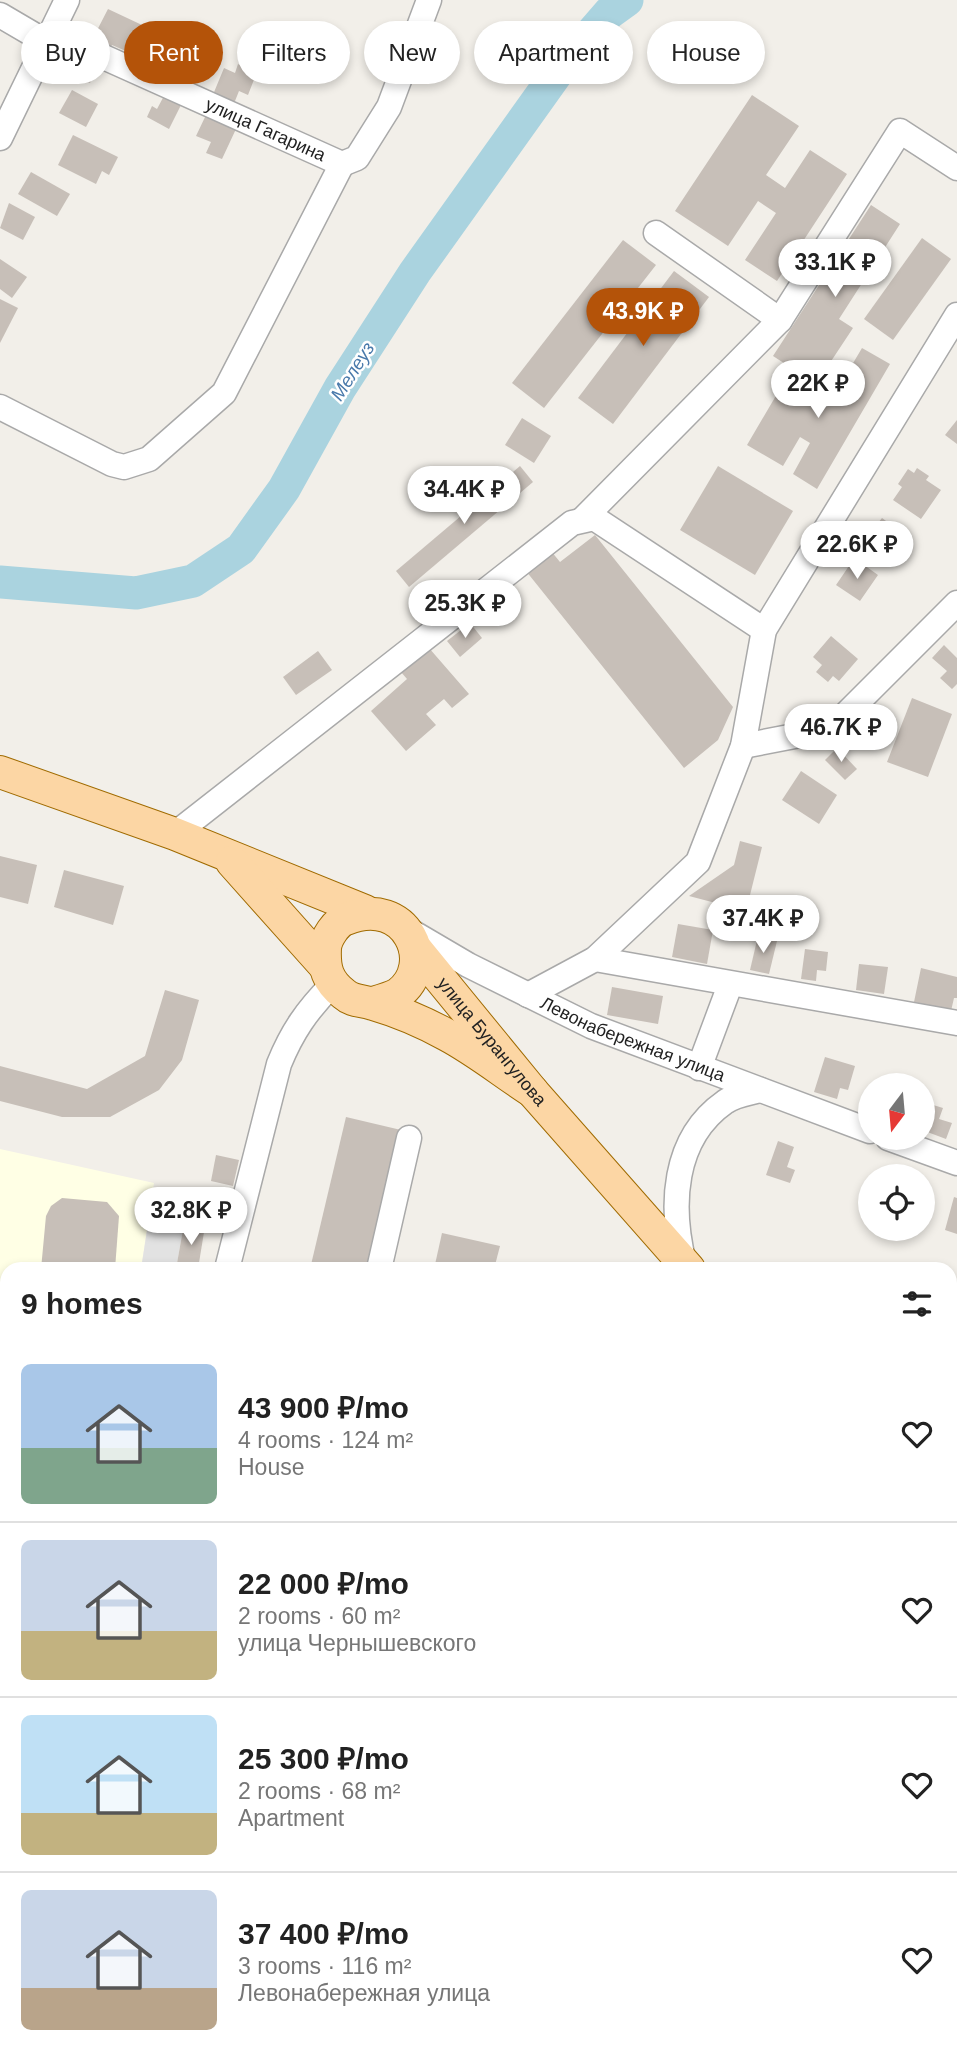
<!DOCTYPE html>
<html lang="en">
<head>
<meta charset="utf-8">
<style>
  :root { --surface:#fff; --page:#f2f2f2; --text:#222; --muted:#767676; --line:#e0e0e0; --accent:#b45309 }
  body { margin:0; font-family:Arial,sans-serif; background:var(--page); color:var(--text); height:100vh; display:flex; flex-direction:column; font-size:26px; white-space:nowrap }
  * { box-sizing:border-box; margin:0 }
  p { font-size:23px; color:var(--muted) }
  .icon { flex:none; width:38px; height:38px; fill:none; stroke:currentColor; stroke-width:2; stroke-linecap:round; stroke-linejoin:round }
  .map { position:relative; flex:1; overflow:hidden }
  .sheet { position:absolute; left:0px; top:1262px; width:957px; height:800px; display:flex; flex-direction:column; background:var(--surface); border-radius:21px 21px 0 0; box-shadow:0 4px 10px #0003 }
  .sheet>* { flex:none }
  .hud { position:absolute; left:21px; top:21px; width:915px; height:63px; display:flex; gap:14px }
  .needle { width:46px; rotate:196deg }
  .fabs { position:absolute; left:858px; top:1073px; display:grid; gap:14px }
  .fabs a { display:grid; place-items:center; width:77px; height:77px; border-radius:50%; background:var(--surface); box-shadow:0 4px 10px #0003; font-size:35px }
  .price { position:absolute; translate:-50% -60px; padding:0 16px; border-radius:24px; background:#fff; color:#222; font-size:23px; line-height:46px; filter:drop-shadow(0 2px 4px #0008) }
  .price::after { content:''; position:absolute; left:50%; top:42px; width:21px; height:16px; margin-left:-10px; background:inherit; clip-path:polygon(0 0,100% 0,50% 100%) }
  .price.on { background:var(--accent); color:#fff }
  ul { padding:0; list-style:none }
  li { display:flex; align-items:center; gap:21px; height:175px; padding:0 21px }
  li+li { border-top:2px solid var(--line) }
  li span { display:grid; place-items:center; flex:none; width:196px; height:140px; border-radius:10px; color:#555 }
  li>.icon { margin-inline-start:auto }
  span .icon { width:84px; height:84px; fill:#fffc; stroke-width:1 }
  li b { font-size:30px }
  h2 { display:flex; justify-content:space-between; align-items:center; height:84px; padding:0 21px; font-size:30px }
  .pill { padding:0 24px; border-radius:32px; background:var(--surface); box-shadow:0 4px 10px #0003; font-size:24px; line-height:63px }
  .pill.on { background:var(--accent); color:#fff }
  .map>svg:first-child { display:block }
  .education { fill:#ffffe5 }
  .parking { fill:#e2e2e2 }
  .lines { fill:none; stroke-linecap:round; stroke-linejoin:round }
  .river { stroke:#aad3df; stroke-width:33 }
  .building { fill:#c7bfb8 }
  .minor-casing { stroke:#a9a9a9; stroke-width:27 }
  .major-casing { stroke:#a06b00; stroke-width:34 }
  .minor { stroke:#fff; stroke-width:24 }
  .major { stroke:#fcd6a4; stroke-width:32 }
  .labels { text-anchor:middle; stroke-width:5; stroke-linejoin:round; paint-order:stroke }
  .street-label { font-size:18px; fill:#222; stroke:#fff }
  .water-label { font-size:19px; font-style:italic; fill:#4a7aab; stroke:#fff }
</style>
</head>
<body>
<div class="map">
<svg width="957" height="2060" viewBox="0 0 957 2060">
  <rect width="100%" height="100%" fill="#f2efe9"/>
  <!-- education -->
  <g class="education">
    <polygon points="0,1149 154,1183 141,1269 7,1269 7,1498 0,1534"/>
    <polygon points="0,1616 7,1618 7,1739 0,1773"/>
  </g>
  <!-- parking -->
  <polygon class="parking" points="149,1218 184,1224 176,1269 141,1269"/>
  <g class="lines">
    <!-- river -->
    <polyline class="river" points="0,582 136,593 193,581 241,549 284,489 340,388 415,272 557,73 609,13 627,0"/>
  </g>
  <!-- building -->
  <g class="building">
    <polygon points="108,9 142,25 128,52 112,45 109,51 91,42"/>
    <polygon points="71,49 100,63 90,83 61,69"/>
    <polygon points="238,64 257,72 248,95 239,91 233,106 212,97 224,68 235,73"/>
    <polygon points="72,90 98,104 86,127 59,113"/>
    <polygon points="165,94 182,103 169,129 147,117 152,106 157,109"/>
    <polygon points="752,95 799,126 766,175 785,188 810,150 847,174 777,281 745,260 776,213 758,201 728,246 675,211"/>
    <polygon points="206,115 236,129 222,159 206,153 211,142 196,136"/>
    <polygon points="73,135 118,157 109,175 102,171 96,184 58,165"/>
    <polygon points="31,172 70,194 57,216 18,194"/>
    <polygon points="9,203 35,217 23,240 0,228"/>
    <polygon points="871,205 900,224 839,319 853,328 816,384 773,356"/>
    <polygon points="922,238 951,259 893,340 864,319"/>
    <polygon points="623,240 656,265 544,408 512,383"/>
    <polygon points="0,259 27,277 12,298 0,289"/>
    <polygon points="674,271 709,297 613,424 578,398"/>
    <polygon points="0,299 18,308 0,343"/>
    <polygon points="862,348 890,364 817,489 793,474 810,443 800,437 783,466 747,445 784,382 827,407"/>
    <polygon points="522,418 551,436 534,463 505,445"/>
    <polygon points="957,420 957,444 945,435"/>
    <polygon points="520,466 533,482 409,587 396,571"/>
    <polygon points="718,466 793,511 755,575 680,530"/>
    <polygon points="917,468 929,476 926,480 941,490 921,519 893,500 902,487 898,484 908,469 914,473"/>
    <polygon points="882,518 901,532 883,556 864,541"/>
    <polygon points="595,535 733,707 718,740 684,768 526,571 551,551 560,562"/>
    <polygon points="851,563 860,570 864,565 878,575 860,601 836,585"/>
    <polygon points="470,623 482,638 460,657 447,641"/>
    <polygon points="831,636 858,659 839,681 833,676 828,682 816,672 822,665 813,657"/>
    <polygon points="944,645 957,658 957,684 952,689 940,678 947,671 932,658"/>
    <polygon points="429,648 469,694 452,708 444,699 426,714 436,725 406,751 371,711 407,679 401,672"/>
    <polygon points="318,651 332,670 296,695 283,677"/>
    <polygon points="912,698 952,714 928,777 887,762"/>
    <polygon points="880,709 895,724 874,745 859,729"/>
    <polygon points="837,748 857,769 845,780 825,760"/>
    <polygon points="801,771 837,795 819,824 782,800"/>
    <polygon points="740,841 762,847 746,911 689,896 734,865"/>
    <polygon points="0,856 37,865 28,904 0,897"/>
    <polygon points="64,870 124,886 113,925 54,907"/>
    <polygon points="678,924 713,930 707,964 672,957"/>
    <polygon points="758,936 777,941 769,974 750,970"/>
    <polygon points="805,949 828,952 826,971 817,970 816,981 801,979"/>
    <polygon points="859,964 888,967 884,994 856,990"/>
    <polygon points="921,968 957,977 957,998 954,998 951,1011 914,1002"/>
    <polygon points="612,987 663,996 658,1024 607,1015"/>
    <polygon points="165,990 199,1000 182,1060 159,1090 110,1117 62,1117 0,1101 0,1066 87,1089 145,1056"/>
    <polygon points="825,1057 855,1066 848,1090 840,1088 837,1099 814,1092"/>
    <polygon points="930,1104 943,1108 939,1119 952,1123 946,1139 922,1130"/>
    <polygon points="346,1117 401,1130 368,1269 310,1269"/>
    <polygon points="778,1141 794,1147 787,1167 795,1170 790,1183 766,1175"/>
    <polygon points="216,1155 239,1160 233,1186 211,1181"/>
    <polygon points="954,1197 957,1198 957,1234 945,1230"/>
    <polygon points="62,1198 107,1202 119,1216 115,1269 41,1269 46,1216 51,1206"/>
    <polygon points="184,1224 205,1226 198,1269 176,1269"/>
    <polygon points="442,1233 500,1246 494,1269 434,1269"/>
    <polygon points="953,1423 957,1424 957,1460 950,1458"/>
    <polygon points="950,1838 957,1840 957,1894 950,1892"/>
    <polygon points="7,1876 7,1993 0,1992 0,1903"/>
    <polygon points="957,2027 957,2057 954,2060 927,2060 932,2054 950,2054 950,2034"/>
    <polygon points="390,2054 432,2054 430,2060 391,2060"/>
    <polygon points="516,2054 552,2054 551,2060 514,2060"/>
    <polygon points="725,2054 779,2054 774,2060 720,2060"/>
  </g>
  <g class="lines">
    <defs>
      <g id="minor">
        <path id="s1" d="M 0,15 L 46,42 L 68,41 L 342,164"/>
        <polyline points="0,138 67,0"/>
        <polyline points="342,164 357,158 389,107 429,0"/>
        <polyline points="656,233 780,320"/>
        <polyline points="0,407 112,464 124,467 149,459 224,393 342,164"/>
        <polyline points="583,519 780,320 900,131 957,168"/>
        <polyline points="743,746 831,729 957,603"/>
        <polyline points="175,834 572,523 594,518 764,630"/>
        <path id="s2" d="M 405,928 L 468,965 L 591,1026 L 870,1131"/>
        <polyline points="595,959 957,1023"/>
        <polyline points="528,995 595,959 698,862 743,746 764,630 957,315"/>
        <polyline points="699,1068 730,985"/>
        <polyline points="888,1138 957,1163"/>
        <path d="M 684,1263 C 670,1207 672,1139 725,1102 C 734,1095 749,1093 760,1090"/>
        <path d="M 227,1269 L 279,1064 C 292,1032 307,1010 332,985"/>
        <polyline points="379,1269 409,1138"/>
        <polyline points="0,1574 7,1575"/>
        <polyline points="950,1784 957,1786"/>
        <polyline points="950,1993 957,1985"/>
        <polyline points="183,2054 209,2060"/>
        <polyline points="315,2060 316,2054"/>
        <polyline points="441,2060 442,2054"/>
        <polyline points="577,2060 579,2054"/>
        <polyline points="687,2060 692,2054"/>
        <polyline points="889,2060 894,2054"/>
      </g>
      <g id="major">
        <polyline points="0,772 175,834 365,911"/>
        <polyline points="232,862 324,965"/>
        <path id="s3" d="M 415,948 L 532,1091 L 689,1269"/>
        <path d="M 373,1003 C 380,1001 391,998 398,994 C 438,965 407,894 346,919 C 336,922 326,938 325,948 C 324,968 327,981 344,994 C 353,1002 362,1000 373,1004 C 397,1011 425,1023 447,1035 C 477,1051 504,1073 532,1091"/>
        <polyline points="950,1607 957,1616"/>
      </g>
    </defs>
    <!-- minor casing -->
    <use href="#minor" class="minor-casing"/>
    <!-- major casing -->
    <use href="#major" class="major-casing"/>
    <!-- minor -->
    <use href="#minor" class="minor"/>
    <!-- major -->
    <use href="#major" class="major"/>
  </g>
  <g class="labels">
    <!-- street labels -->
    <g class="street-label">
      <text dy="6" stroke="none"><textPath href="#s1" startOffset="292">улица Гагарина</textPath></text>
      <text dy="6" stroke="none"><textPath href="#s3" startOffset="121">улица Бурангулова</textPath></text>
      <text dy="6" stroke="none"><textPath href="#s2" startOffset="254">Левонабережная улица</textPath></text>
    </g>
    <!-- water labels -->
    <g class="water-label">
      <text transform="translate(352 371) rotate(-58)" y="7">Мелеуз</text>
    </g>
  </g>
</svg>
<div class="fabs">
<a><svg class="needle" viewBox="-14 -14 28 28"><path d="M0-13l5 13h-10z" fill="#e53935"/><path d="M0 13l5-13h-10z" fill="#767676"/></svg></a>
<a><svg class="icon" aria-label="locate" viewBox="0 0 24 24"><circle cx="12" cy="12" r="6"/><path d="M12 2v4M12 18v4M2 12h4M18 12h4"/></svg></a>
</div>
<b class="price" style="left:835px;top:299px">33.1K ₽</b>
<b class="price on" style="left:643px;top:348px">43.9K ₽</b>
<b class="price" style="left:818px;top:420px">22K ₽</b>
<b class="price" style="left:464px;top:526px">34.4K ₽</b>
<b class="price" style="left:857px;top:581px">22.6K ₽</b>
<b class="price" style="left:465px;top:640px">25.3K ₽</b>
<b class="price" style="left:841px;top:764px">46.7K ₽</b>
<b class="price" style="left:763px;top:955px">37.4K ₽</b>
<b class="price" style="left:191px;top:1247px">32.8K ₽</b>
<div class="hud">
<a class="pill">Buy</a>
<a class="pill on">Rent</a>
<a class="pill">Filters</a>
<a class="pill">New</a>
<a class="pill">Apartment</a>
<a class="pill">House</a>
</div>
<section class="sheet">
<h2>9 homes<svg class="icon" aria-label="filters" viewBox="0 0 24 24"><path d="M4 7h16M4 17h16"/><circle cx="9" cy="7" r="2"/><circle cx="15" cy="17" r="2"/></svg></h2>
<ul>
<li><span style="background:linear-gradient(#a9c7e8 60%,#7fa58c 0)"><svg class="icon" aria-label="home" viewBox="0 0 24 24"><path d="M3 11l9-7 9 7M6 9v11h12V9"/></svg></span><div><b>43 900 ₽/mo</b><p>4 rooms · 124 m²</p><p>House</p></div><svg class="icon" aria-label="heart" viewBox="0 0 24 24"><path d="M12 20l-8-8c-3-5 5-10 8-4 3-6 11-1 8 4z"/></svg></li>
<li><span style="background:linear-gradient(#c9d6e8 65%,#c2b280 0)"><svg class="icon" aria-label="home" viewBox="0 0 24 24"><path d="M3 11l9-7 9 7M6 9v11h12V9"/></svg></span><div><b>22 000 ₽/mo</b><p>2 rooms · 60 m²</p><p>улица Чернышевского</p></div><svg class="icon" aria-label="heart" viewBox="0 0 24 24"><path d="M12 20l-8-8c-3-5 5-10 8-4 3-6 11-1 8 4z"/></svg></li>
<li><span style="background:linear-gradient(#bfe0f5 70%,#c2b280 0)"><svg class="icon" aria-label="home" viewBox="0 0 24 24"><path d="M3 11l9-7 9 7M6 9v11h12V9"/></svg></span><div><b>25 300 ₽/mo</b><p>2 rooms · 68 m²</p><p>Apartment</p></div><svg class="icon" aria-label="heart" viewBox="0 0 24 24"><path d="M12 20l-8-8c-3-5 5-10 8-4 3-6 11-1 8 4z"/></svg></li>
<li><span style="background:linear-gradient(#c9d6e8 70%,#b9a48a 0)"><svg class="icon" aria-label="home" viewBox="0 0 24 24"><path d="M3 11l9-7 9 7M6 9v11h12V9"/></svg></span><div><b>37 400 ₽/mo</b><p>3 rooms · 116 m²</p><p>Левонабережная улица</p></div><svg class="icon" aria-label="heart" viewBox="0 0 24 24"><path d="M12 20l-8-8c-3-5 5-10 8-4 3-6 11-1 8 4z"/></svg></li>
</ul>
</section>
</div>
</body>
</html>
